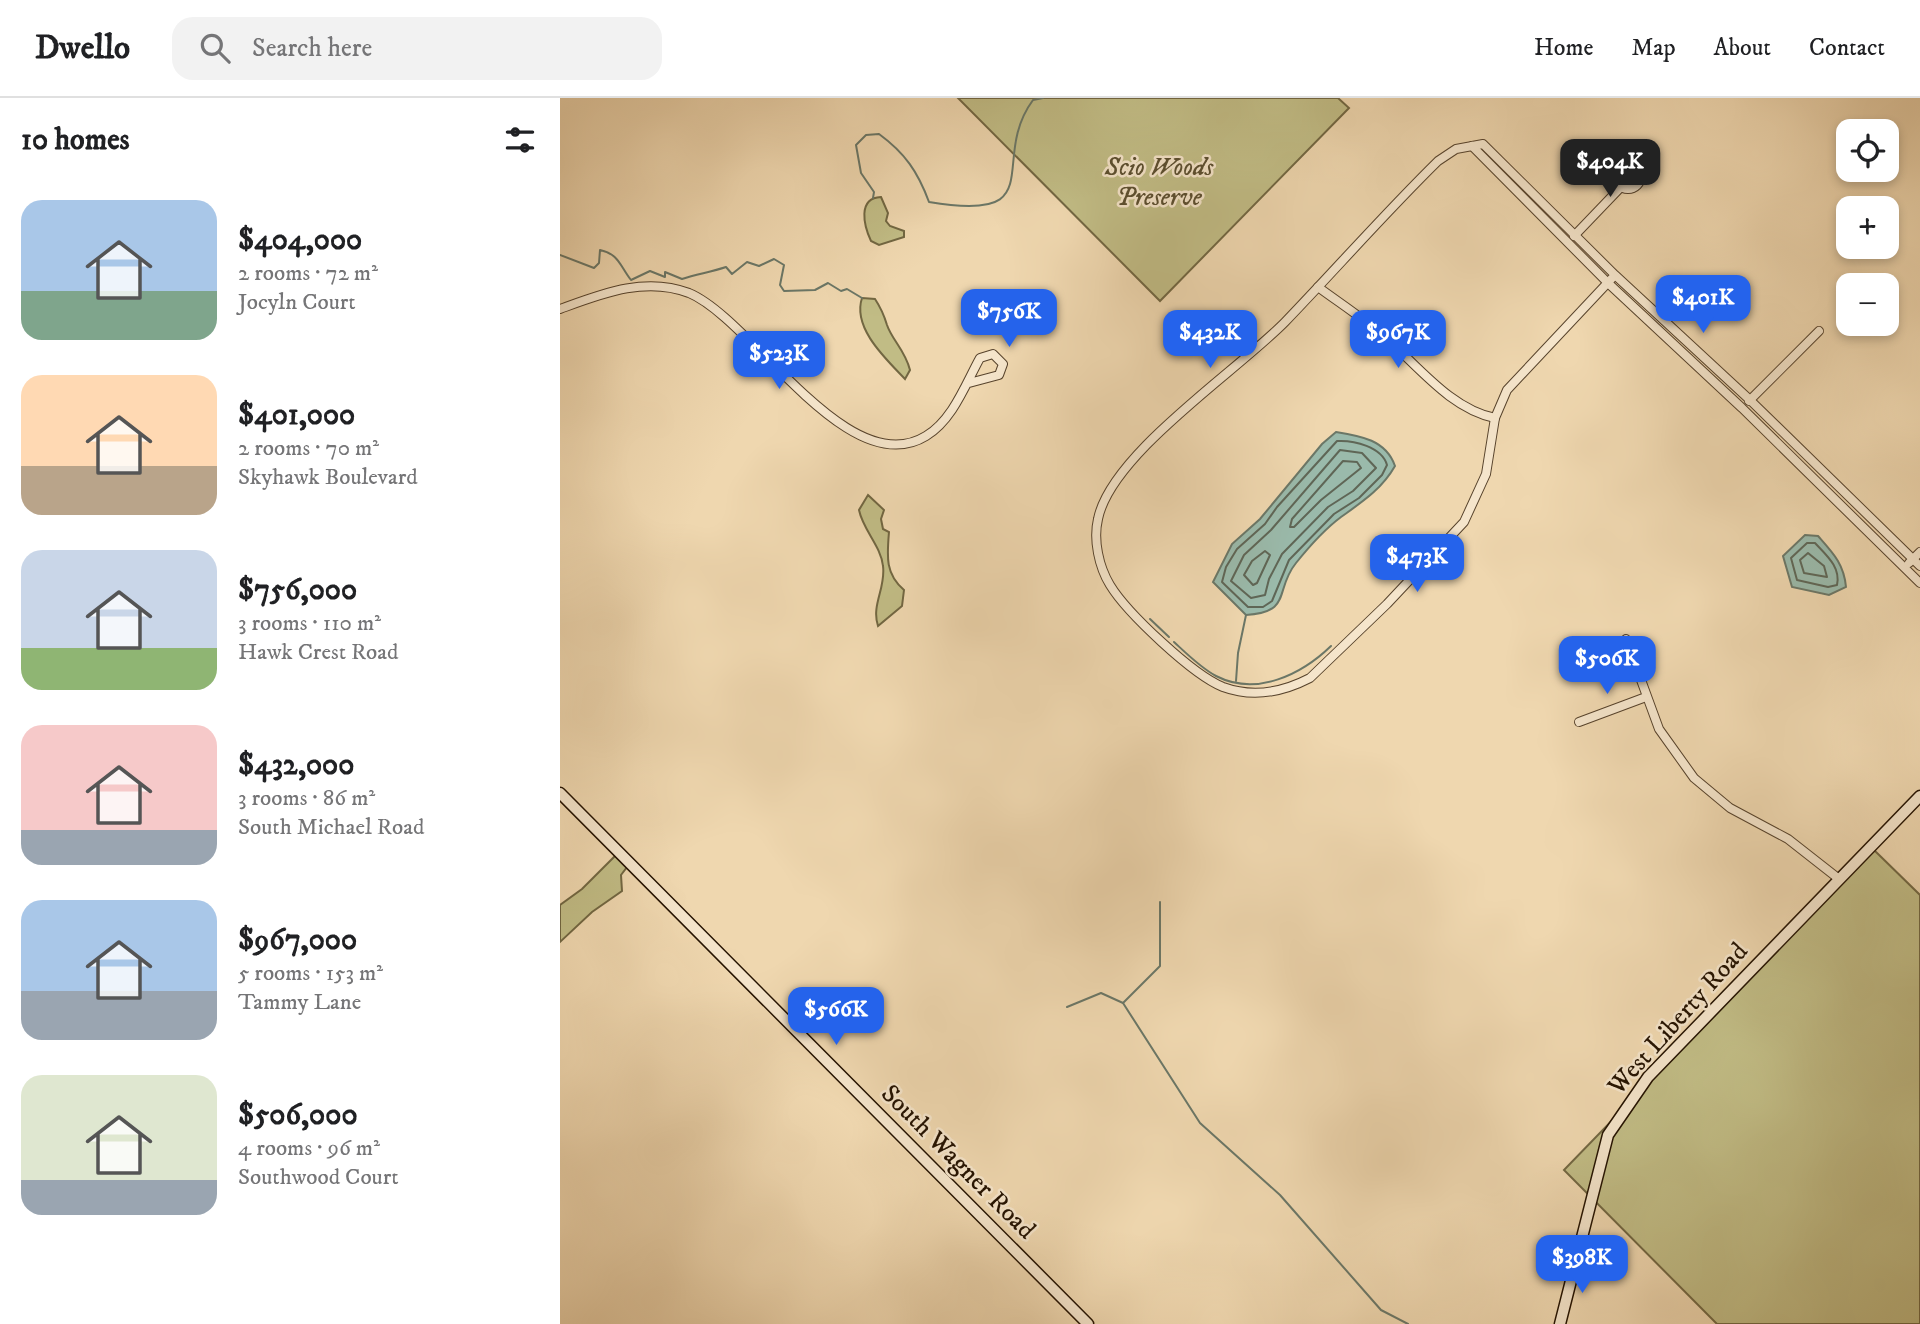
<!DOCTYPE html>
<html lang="en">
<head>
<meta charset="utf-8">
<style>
  :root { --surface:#fff; --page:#f2f2f2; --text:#202124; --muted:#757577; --line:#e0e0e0; --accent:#2563eb }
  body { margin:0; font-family:"IM FELL DW Pica",serif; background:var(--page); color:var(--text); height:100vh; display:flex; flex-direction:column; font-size:26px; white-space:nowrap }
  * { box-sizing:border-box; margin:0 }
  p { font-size:23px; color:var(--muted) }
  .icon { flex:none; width:38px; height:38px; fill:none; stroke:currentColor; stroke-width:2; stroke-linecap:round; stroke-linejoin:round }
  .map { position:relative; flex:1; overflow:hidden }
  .side { display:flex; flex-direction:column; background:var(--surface); width:560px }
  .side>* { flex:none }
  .tools { position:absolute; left:1276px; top:21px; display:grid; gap:14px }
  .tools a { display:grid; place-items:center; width:63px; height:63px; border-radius:14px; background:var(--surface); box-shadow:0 4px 10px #0003; font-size:35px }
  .price { position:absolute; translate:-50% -60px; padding:0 16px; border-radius:14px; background:var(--accent); color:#fff; font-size:23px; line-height:46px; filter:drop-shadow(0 2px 4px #0008) }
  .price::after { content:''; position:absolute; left:50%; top:42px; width:21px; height:16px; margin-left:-10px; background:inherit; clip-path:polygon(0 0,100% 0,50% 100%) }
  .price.current { background:#222; color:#fff }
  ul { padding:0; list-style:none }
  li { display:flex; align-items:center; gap:21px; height:175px; padding:0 21px }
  li span { display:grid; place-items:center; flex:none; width:196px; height:140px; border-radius:21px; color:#555 }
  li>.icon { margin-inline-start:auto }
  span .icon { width:84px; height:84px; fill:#fffc; stroke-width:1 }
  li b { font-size:30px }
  h2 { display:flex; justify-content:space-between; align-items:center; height:84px; padding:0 21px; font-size:30px }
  header { display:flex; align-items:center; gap:42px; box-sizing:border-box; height:98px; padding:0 35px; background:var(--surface); border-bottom:2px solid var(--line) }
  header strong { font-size:33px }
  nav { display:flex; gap:38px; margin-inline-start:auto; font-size:24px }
  .search { width:490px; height:63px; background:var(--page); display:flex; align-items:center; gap:18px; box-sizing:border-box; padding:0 24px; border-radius:21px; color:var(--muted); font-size:26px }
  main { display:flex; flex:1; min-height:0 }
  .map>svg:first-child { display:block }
  .green { fill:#c1bc85; stroke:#726742; stroke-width:2 }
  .water { fill:#9abaab; stroke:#6b7767; stroke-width:2 }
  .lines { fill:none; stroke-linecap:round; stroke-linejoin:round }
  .shore { stroke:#5f6656; stroke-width:2 }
  .stream { stroke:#6b7767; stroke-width:2 }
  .street-casing { stroke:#57432c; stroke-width:10 }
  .secondary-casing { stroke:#241200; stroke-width:13 }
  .street { stroke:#f5e5cb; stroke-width:8 }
  .secondary { stroke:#f5e5cb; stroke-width:10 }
  .labels { text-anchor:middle; stroke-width:5; stroke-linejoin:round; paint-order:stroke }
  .park-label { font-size:26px; font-style:italic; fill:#5b4e2f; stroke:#f5e5cb }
  .street-label { font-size:26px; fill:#241200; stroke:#f5e5cb }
</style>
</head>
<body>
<header>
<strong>Dwello</strong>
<div class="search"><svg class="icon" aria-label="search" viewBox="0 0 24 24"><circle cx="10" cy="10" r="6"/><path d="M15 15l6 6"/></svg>Search here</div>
<nav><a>Home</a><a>Map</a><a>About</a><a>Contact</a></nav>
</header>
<main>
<section class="side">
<h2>10 homes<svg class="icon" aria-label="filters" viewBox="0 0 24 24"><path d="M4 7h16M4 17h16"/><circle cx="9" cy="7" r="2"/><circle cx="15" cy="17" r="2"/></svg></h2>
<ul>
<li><span style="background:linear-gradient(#a9c7e8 65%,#7fa58c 0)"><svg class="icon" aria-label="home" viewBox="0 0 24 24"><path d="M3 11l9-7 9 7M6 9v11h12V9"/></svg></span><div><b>$404,000</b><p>2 rooms · 72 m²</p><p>Jocyln Court</p></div></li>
<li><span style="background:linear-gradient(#ffd9b3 65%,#b9a48a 0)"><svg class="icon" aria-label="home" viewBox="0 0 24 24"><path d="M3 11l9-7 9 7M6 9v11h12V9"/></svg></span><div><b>$401,000</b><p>2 rooms · 70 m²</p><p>Skyhawk Boulevard</p></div></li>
<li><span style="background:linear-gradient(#c9d6e8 70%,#8fb573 0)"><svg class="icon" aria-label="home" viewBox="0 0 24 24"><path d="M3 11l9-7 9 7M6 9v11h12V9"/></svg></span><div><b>$756,000</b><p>3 rooms · 110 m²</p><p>Hawk Crest Road</p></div></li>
<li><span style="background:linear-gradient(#f6c9c9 75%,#9aa5b1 0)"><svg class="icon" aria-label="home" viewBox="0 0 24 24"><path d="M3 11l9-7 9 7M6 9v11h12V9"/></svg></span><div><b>$432,000</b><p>3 rooms · 86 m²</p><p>South Michael Road</p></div></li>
<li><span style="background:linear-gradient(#a9c7e8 65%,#9aa5b1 0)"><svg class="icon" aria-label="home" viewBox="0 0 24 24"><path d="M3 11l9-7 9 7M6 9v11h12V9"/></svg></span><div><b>$967,000</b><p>5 rooms · 153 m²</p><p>Tammy Lane</p></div></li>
<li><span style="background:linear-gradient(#dfe7d0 75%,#9aa5b1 0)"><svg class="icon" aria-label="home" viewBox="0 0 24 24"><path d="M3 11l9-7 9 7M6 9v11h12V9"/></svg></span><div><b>$506,000</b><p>4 rooms · 96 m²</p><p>Southwood Court</p></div></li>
</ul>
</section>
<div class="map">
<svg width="1360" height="1226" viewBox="0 0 1360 1226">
  <rect width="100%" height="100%" fill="#efd7af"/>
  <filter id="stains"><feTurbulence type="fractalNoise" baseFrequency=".00286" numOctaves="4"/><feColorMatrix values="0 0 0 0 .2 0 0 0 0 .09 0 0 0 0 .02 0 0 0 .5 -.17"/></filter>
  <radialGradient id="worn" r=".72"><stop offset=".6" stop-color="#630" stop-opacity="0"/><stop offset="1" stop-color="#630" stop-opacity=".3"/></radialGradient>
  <!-- green -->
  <g class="green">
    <polygon points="398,0 778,0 789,10 600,203"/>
    <path d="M 321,99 L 328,115 L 326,123 L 330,128 L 344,133 L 344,139 L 319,147 L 311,143 C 304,128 297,100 321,99 Z"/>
    <path d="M 302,200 L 315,201 C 321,210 324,217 327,227 C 332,242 345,252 350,272 L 345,281 C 326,261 292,230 302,200 Z"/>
    <path d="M 308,397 L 324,412 L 321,421 L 323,431 L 329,434 C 327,458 325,476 344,492 L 342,508 L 318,528 C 311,507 326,490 323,468 C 321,448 303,432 299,412 Z"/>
    <polygon points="1314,752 1360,797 1360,1226 1157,1226 1004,1072"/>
    <polygon points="56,757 67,769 61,777 62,793 32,814 0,844 0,807 22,791"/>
  </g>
  <!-- water -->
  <g class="water">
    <path d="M 776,334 C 801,338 826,342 835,368 C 822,391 802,404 781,419 C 765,431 748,450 736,465 C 714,492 733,514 686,517 L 653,484 L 672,446 L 700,421 L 762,346 Z"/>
    <path d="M 1245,437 L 1258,438 C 1273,455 1284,466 1286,489 L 1269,497 L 1232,489 L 1223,458 Z"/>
  </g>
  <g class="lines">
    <!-- shore -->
    <g class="shore">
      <path d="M 777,343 C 794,342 822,349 827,367 L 822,377 L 799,400 L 774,416 L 729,462 L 712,503 L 703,509 L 688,509 L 662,484 L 666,469 L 677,451 L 705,426 L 717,409 Z"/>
      <polygon points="780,352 802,355 816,370 793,393 768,409 722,456 709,481 705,497 691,500 671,483 684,457 711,432"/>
      <polygon points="783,363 797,364 801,370 761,402 734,429 730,429 732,421"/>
      <path d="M 1247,445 L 1255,445 C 1266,457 1281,469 1277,487 L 1268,489 L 1237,482 L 1231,460 Z"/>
      <polygon points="705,453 710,457 697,485 693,487 684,477 692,463"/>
      <polygon points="1248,455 1264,468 1267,479 1244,475 1240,462"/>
    </g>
    <!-- stream -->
    <g class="stream">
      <path d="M 313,100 L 314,94 L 301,75 L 296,47 L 306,37 L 319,36 C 345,55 358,74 369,104 C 493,125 428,63 473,2 L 483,0"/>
      <path d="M 0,157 L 34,170 L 39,165 L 40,152 C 59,156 60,168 71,182 L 90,173 L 105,179 L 105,174 L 122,181 C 138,176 151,174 166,169 L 172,176 L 187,164 L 199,168 L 214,161 L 224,167 L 220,187 L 224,193 L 255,192 L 268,185 L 281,193 L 287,191 L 302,200"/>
      <polyline points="590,521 609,539"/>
      <path d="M 614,544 C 627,556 641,570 656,578 C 697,599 742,576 771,548"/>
      <polyline points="676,583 678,555 686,517"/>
      <polyline points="600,804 600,868 563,905 640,1025 720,1097 821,1212 848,1226"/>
      <polyline points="507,909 541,895 563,905"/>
    </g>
    <defs>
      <g id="street">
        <polyline points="912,48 1048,185 1182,310 1360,485"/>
        <circle cx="1068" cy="78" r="13"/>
        <polyline points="1014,138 1060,90"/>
        <path d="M 1055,177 L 947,292 L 935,320 L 926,376 L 904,424 L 827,506 L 750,580 C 723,594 693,600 663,589 C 633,577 567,515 550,487 C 539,469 533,442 538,421 C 551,356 677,273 725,224 C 776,171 825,115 878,63 L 896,51 L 923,46 L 1055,177 L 1190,302 L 1360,468"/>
        <path d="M 758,189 C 781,206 806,222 827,241 C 859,269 891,311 935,320"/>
        <path d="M 0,211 C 41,196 85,178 129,195 C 192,221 288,386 366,338 C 393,322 406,285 420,260 L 433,256 L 443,266 L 439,277 L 409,285"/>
        <polyline points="1189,303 1259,233"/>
        <polyline points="1349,465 1360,454"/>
        <polyline points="1066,541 1099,631 1134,680 1170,710 1228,741 1279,781"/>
        <polyline points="1019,624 1086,599"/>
      </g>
      <g id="secondary">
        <polyline points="0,695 528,1226"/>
        <polyline points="1000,1226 1048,1037 1088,979 1360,698"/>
      </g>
    </defs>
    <!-- street casing -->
    <use href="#street" class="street-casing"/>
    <!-- secondary casing -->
    <use href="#secondary" class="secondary-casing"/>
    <!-- street -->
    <use href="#street" class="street"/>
    <!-- secondary -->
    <use href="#secondary" class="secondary"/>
  </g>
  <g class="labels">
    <!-- park labels -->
    <g class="park-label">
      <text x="599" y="77">Scio Woods<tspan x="599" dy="30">Preserve</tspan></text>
    </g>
    <!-- street labels -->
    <g class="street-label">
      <text transform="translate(1117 920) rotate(-48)" y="9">West Liberty Road</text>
      <text transform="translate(399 1063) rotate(45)" y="9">South Wagner Road</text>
    </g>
  </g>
  <rect width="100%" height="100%" filter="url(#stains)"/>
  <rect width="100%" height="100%" fill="url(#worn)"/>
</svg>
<div class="tools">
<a><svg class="icon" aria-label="locate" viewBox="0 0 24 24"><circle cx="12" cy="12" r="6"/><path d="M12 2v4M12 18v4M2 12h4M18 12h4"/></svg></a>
<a>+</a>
<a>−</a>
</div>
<b class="price current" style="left:1050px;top:101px">$404K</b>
<b class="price" style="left:1143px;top:237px">$401K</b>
<b class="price" style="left:449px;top:251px">$756K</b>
<b class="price" style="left:650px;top:272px">$432K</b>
<b class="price" style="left:838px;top:272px">$967K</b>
<b class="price" style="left:219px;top:293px">$523K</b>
<b class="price" style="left:857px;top:496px">$473K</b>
<b class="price" style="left:1047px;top:598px">$506K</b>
<b class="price" style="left:276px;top:949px">$566K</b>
<b class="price" style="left:1022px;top:1197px">$398K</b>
</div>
</main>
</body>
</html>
